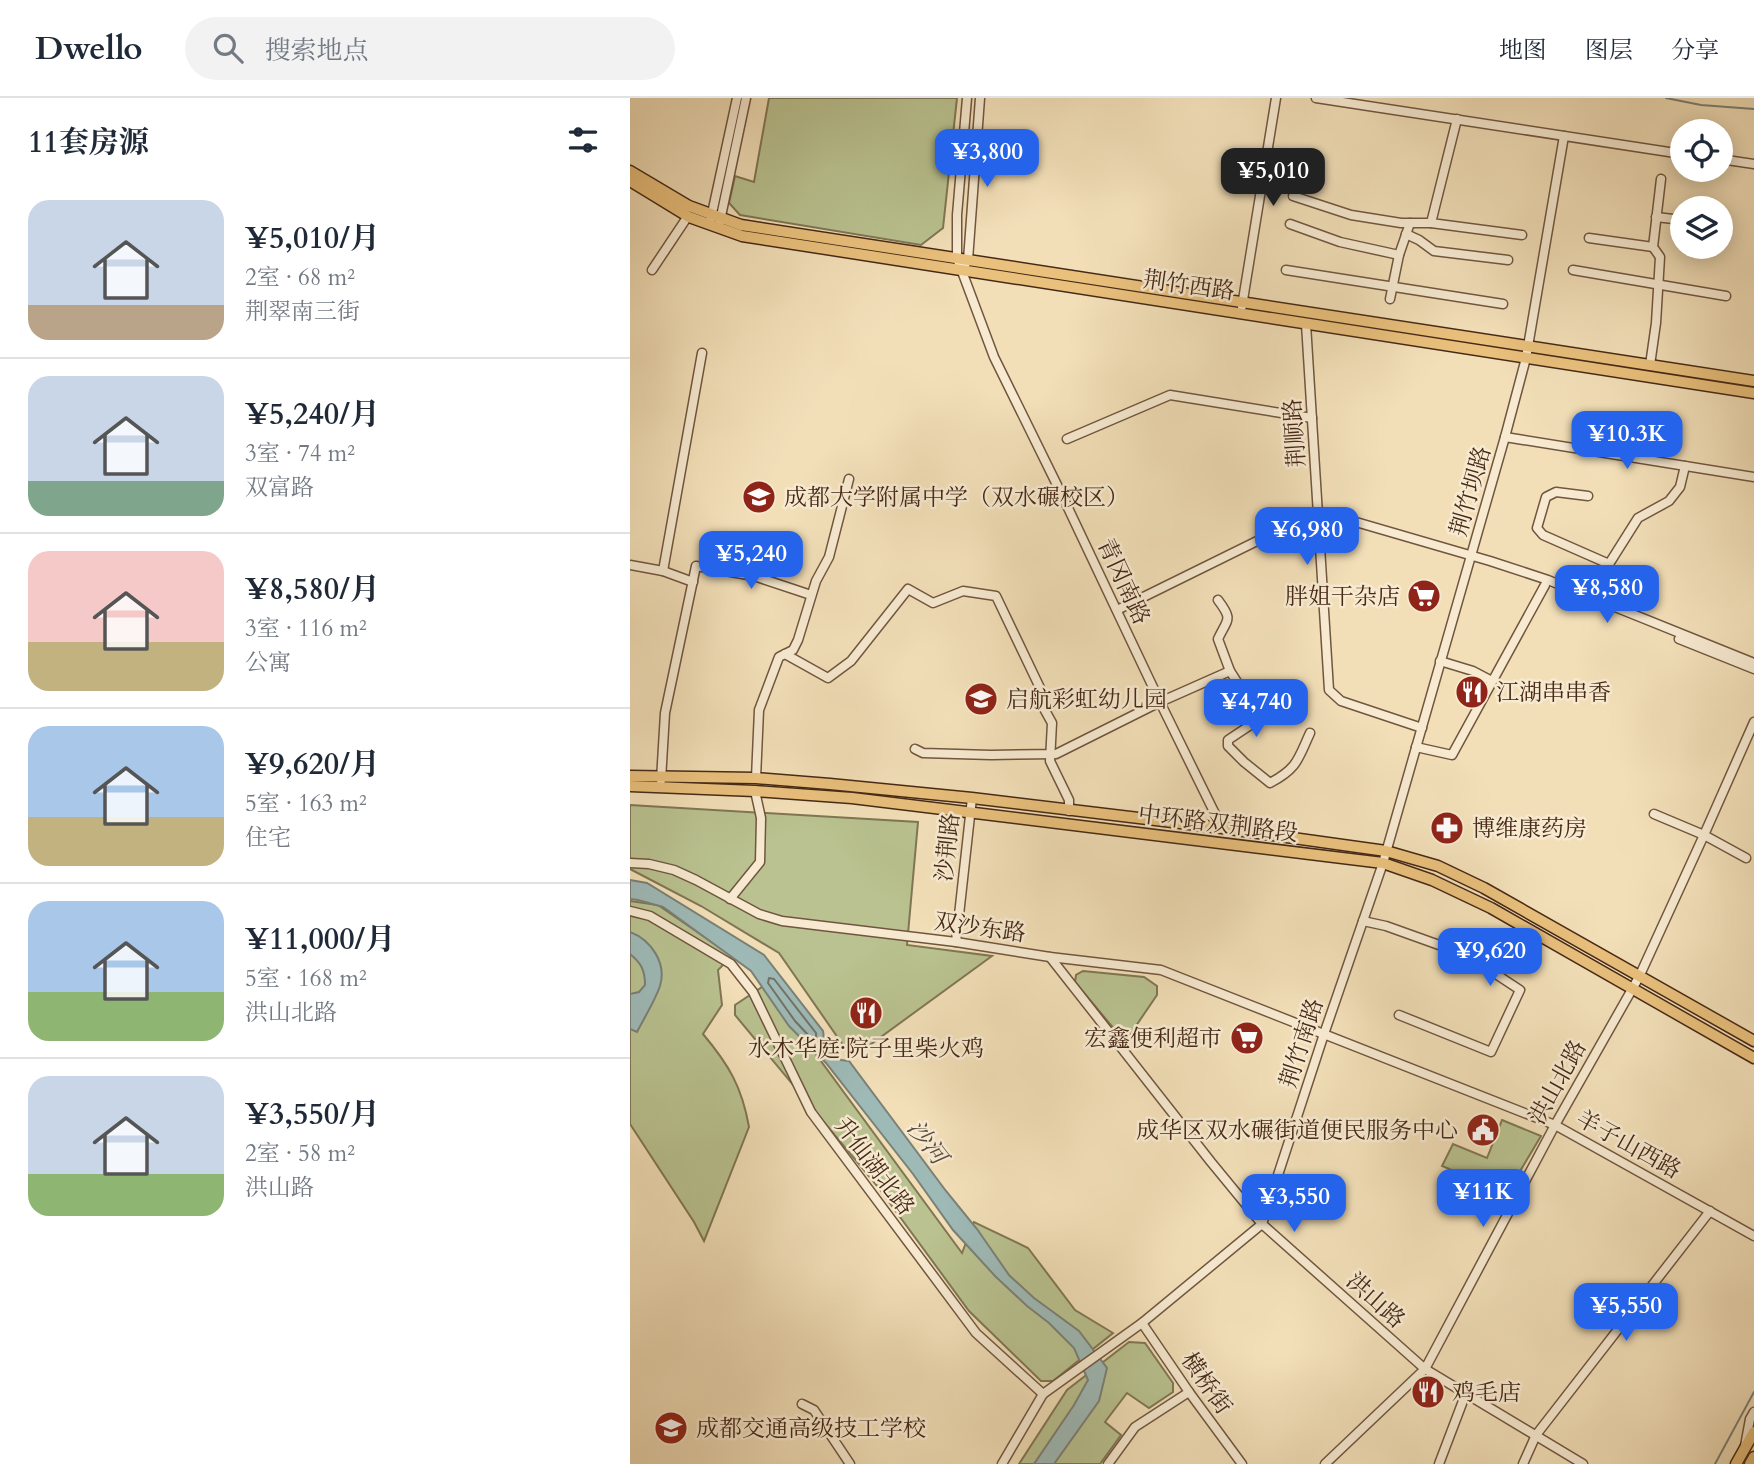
<!DOCTYPE html>
<html lang="zh">
<head>
<meta charset="utf-8">
<style>
  :root { --surface:#fff; --page:#f2f2f3; --text:#1f2937; --muted:#747a83; --line:#e0e1e3; --accent:#2563eb }
  body { margin:0; font-family:Cardo,"Noto Serif SC",serif; background:var(--page); color:var(--text); height:100vh; display:flex; flex-direction:column; font-size:26px; white-space:nowrap }
  * { box-sizing:border-box; margin:0 }
  p { font-size:23px; color:var(--muted) }
  .icon { flex:none; width:38px; height:38px; fill:none; stroke:currentColor; stroke-width:2; stroke-linecap:round; stroke-linejoin:round }
  .map { position:relative; flex:1; overflow:hidden }
  .sheet { display:flex; flex-direction:column; background:var(--surface); width:630px }
  .sheet>* { flex:none }
  .buttons { position:absolute; left:1040px; top:21px; display:grid; gap:14px }
  .buttons a { display:grid; place-items:center; width:63px; height:63px; border-radius:50%; background:var(--surface); box-shadow:0 4px 18px #0003; font-size:35px }
  .price { position:absolute; translate:-50% -60px; padding:0 16px; border-radius:14px; background:var(--accent); color:#fff; font-size:23px; line-height:46px; filter:drop-shadow(0 2px 4px #0008) }
  .price::after { content:''; position:absolute; left:50%; top:42px; width:21px; height:16px; margin-left:-10px; background:inherit; clip-path:polygon(0 0,100% 0,50% 100%) }
  .price.active { background:#222; color:#fff }
  ul { padding:0; list-style:none }
  li { display:flex; align-items:center; gap:21px; height:175px; padding:0 28px }
  li+li { border-top:2px solid var(--line) }
  li span { display:grid; place-items:center; flex:none; width:196px; height:140px; border-radius:21px; color:#555 }
  li>.icon { margin-inline-start:auto }
  span .icon { width:84px; height:84px; fill:#fffc; stroke-width:1 }
  li b { font-size:30px }
  h2 { display:flex; justify-content:space-between; align-items:center; height:84px; padding:0 28px; font-size:30px }
  header { display:flex; align-items:center; gap:42px; box-sizing:border-box; height:98px; padding:0 35px; background:var(--surface); border-bottom:2px solid var(--line) }
  header strong { font-size:33px }
  nav { display:flex; gap:38px; margin-inline-start:auto; font-size:24px }
  .search { width:490px; height:63px; background:var(--page); display:flex; align-items:center; gap:18px; box-sizing:border-box; padding:0 24px; border-radius:38px; color:var(--muted); font-size:26px }
  main { display:flex; flex:1; min-height:0 }
  .map>svg:first-child { display:block }
  .green { fill:#b9c290; stroke:#807654; stroke-width:2 }
  .water { fill:#9ebab7; stroke:#7b8077; stroke-width:2 }
  .lines { fill:none; stroke-linecap:round; stroke-linejoin:round }
  .shore { stroke:#727267; stroke-width:2 }
  .stream { stroke:#7b8077; stroke-width:2 }
  .minor-casing { stroke:#71563f; stroke-width:11 }
  .major-casing { stroke:#462917; stroke-width:13 }
  .minor { stroke:#f7ead1; stroke-width:8 }
  .major { stroke:#e9c07c; stroke-width:10 }
  .labels { text-anchor:middle; stroke-width:5; stroke-linejoin:round; paint-order:stroke }
  .street-label { font-size:23px; fill:#462917; stroke:#f7ead1 }
  .poi-label { font-size:23px; fill:#462917; stroke:#f7ead1; text-anchor:start }
  .water-label { font-size:24px; font-style:italic; fill:#5c4d3f; stroke:#f7ead1 }
</style>
</head>
<body>
<header>
<strong>Dwello</strong>
<div class="search"><svg class="icon" aria-label="search" viewBox="0 0 24 24"><circle cx="10" cy="10" r="6"/><path d="M15 15l6 6"/></svg>搜索地点</div>
<nav><a>地图</a><a>图层</a><a>分享</a></nav>
</header>
<main>
<section class="sheet">
<h2>11套房源<svg class="icon" aria-label="filters" viewBox="0 0 24 24"><path d="M4 7h16M4 17h16"/><circle cx="9" cy="7" r="2"/><circle cx="15" cy="17" r="2"/></svg></h2>
<ul>
<li><span style="background:linear-gradient(#c9d6e8 75%,#b9a48a 0)"><svg class="icon" aria-label="home" viewBox="0 0 24 24"><path d="M3 11l9-7 9 7M6 9v11h12V9"/></svg></span><div><b>¥5,010/月</b><p>2室 · 68 m²</p><p>荆翠南三街</p></div></li>
<li><span style="background:linear-gradient(#c9d6e8 75%,#7fa58c 0)"><svg class="icon" aria-label="home" viewBox="0 0 24 24"><path d="M3 11l9-7 9 7M6 9v11h12V9"/></svg></span><div><b>¥5,240/月</b><p>3室 · 74 m²</p><p>双富路</p></div></li>
<li><span style="background:linear-gradient(#f6c9c9 65%,#c2b280 0)"><svg class="icon" aria-label="home" viewBox="0 0 24 24"><path d="M3 11l9-7 9 7M6 9v11h12V9"/></svg></span><div><b>¥8,580/月</b><p>3室 · 116 m²</p><p>公寓</p></div></li>
<li><span style="background:linear-gradient(#a9c7e8 65%,#c2b280 0)"><svg class="icon" aria-label="home" viewBox="0 0 24 24"><path d="M3 11l9-7 9 7M6 9v11h12V9"/></svg></span><div><b>¥9,620/月</b><p>5室 · 163 m²</p><p>住宅</p></div></li>
<li><span style="background:linear-gradient(#a9c7e8 65%,#8fb573 0)"><svg class="icon" aria-label="home" viewBox="0 0 24 24"><path d="M3 11l9-7 9 7M6 9v11h12V9"/></svg></span><div><b>¥11,000/月</b><p>5室 · 168 m²</p><p>洪山北路</p></div></li>
<li><span style="background:linear-gradient(#c9d6e8 70%,#8fb573 0)"><svg class="icon" aria-label="home" viewBox="0 0 24 24"><path d="M3 11l9-7 9 7M6 9v11h12V9"/></svg></span><div><b>¥3,550/月</b><p>2室 · 58 m²</p><p>洪山路</p></div></li>
</ul>
</section>
<div class="map">
<svg width="1124" height="1366" viewBox="0 0 1124 1366">
  <rect width="100%" height="100%" fill="#f2dfb8"/>
  <filter id="stains"><feTurbulence type="fractalNoise" baseFrequency=".00286" numOctaves="4"/><feColorMatrix values="0 0 0 0 .2 0 0 0 0 .09 0 0 0 0 .02 0 0 0 .5 -.17"/></filter>
  <radialGradient id="worn" r=".72"><stop offset=".6" stop-color="#630" stop-opacity="0"/><stop offset="1" stop-color="#630" stop-opacity=".3"/></radialGradient>
  <!-- green -->
  <g class="green">
    <polygon points="139,0 327,0 313,130 291,147 110,117 99,105 105,78 124,84"/>
    <polygon points="0,707 288,724 277,847 362,858 222,960 149,855 71,808 0,771"/>
    <path d="M 0,803 L 28,807 L 102,858 L 88,872 L 92,907 L 73,936 C 99,967 112,989 119,1029 L 74,1143 L 64,1124 L 0,1026 Z"/>
    <polygon points="453,873 514,879 527,888 527,897 495,944 445,884 446,877"/>
    <polygon points="135,887 332,1155 344,1124 398,1150 445,1212 483,1235 423,1283 411,1283 339,1213 248,1089 105,917 105,907"/>
    <polygon points="872,1022 911,1038 877,1095 812,1068 823,1046 857,1060"/>
    <polygon points="499,1244 515,1245 543,1285 543,1294 519,1310 497,1295 475,1324 491,1337 470,1366 389,1366 437,1292"/>
  </g>
  <!-- water -->
  <g class="water">
    <polygon points="0,782 17,785 134,857 193,933 194,941 211,962 219,963 316,1093 347,1131 379,1177 404,1200 449,1233 477,1270 469,1303 424,1366 404,1366 444,1307 458,1282 444,1250 419,1225 397,1208 365,1178 323,1132 283,1076 196,965 159,928 121,873 33,809 8,802 0,801"/>
    <path d="M 0,834 C 21,842 37,865 30,888 C 25,903 14,920 7,934 L 0,931 L 0,896 L 9,894 L 15,887 C 15,872 11,865 0,856 Z"/>
  </g>
  <g class="lines">
    <!-- shore -->
    <polygon class="shore" points="139,880 144,881 186,935 186,940 181,940 165,923 138,885"/>
    <!-- stream -->
    <g class="stream">
      <polyline points="1036,0 1071,7 1124,11"/>
      <polyline points="1085,1366 1124,1294"/>
    </g>
    <defs>
      <g id="minor">
        <polyline points="337,0 327,117 327,160 364,259 430,393 530,604 592,730"/>
        <polyline points="686,0 1052,56"/>
        <polyline points="827,21 801,125 892,137"/>
        <polyline points="1090,61 1124,66"/>
        <polyline points="663,98 721,117 771,125 801,125"/>
        <polyline points="1026,119 1052,122"/>
        <polyline points="81,120 107,0"/>
        <polyline points="90,123 116,0"/>
        <polyline points="660,126 710,144 769,157 780,125"/>
        <polyline points="1090,128 1091,128"/>
        <polyline points="776,136 789,142 804,153 878,162"/>
        <polyline points="959,140 1023,149"/>
        <polyline points="335,167 338,162 350,0"/>
        <polyline points="22,172 58,118"/>
        <polyline points="656,172 873,206"/>
        <polyline points="943,172 1096,198"/>
        <polyline points="760,201 769,157"/>
        <polyline points="612,208 646,0"/>
        <polyline points="676,226 699,592 711,603 792,630"/>
        <polyline points="1020,267 1026,225 1030,159 1023,149 1031,81"/>
        <polyline points="875,339 1124,379"/>
        <polyline points="437,341 540,297 682,320"/>
        <polyline points="958,398 926,394 916,399 907,430 913,437 979,466"/>
        <polyline points="0,467 33,473 63,484"/>
        <polyline points="33,473 72,255"/>
        <path d="M 588,502 C 603,522 598,520 588,541 L 600,573 L 625,612 L 628,622 L 598,642 L 598,648 L 614,664 L 640,685 C 668,670 668,661 680,635"/>
        <polyline points="964,503 979,466 1008,420 1039,403 1050,389 1055,368"/>
        <polyline points="487,512 688,413 860,463 918,482 1124,565"/>
        <polyline points="1049,541 1124,571"/>
        <polyline points="155,556 198,580 221,563 278,491 303,505 333,493 366,498 411,592 412,607 422,625 420,663 439,702 439,713"/>
        <polyline points="810,563 843,573 862,583"/>
        <polyline points="786,649 822,657 915,487"/>
        <polyline points="285,651 293,655 361,657 426,656 530,604 600,573"/>
        <polyline points="126,680 129,612 149,559 163,552 168,542 186,483 199,459 219,381"/>
        <polyline points="31,682 35,615 66,468 124,478 181,497"/>
        <polyline points="1024,716 1074,737 1116,760"/>
        <polyline points="0,765 19,766 44,772 66,782 129,816 152,823 326,844 420,859 531,872 925,1027 1124,1138"/>
        <polyline points="100,801 130,764 131,720 125,693"/>
        <polyline points="0,813 20,818 101,866 123,894 181,1014 346,1235 413,1296"/>
        <polyline points="733,823 756,828 837,857 890,892 861,954 769,917"/>
        <polyline points="326,844 342,700"/>
        <polyline points="420,859 581,1064 632,1126 795,1271 953,1366"/>
        <polyline points="512,1225 559,1294 612,1366"/>
        <polyline points="172,1306 184,1312 220,1366"/>
        <polyline points="1115,1348 1120,1321 1124,1314"/>
        <polyline points="372,1366 413,1296 512,1225 632,1126 694,936 753,765 875,339 896,260 934,38"/>
        <polyline points="478,1366 505,1329 559,1294"/>
        <polyline points="695,1366 795,1271 925,1027 1009,879 1074,737 1124,624"/>
        <polyline points="809,1366 836,1295"/>
        <polyline points="893,1366 906,1337 1080,1113"/>
      </g>
      <g id="major">
        <polyline points="0,73 59,108 111,127 1124,283"/>
        <polyline points="0,83 59,119 112,138 1124,295"/>
        <polyline points="0,678 126,680 200,686 342,700 592,730 756,753 808,768 854,790 1124,943"/>
        <polyline points="0,688 125,693 222,700 753,765 802,782 861,810 1124,960"/>
        <polyline points="1106,1366 1124,1334"/>
        <polyline points="1120,1366 1124,1359"/>
      </g>
    </defs>
    <!-- minor casing -->
    <use href="#minor" class="minor-casing"/>
    <!-- major casing -->
    <use href="#major" class="major-casing"/>
    <!-- minor -->
    <use href="#minor" class="minor"/>
    <!-- major -->
    <use href="#major" class="major"/>
  </g>
  <!-- icons -->
  <defs>
    <symbol id="school-disc" viewBox="-11 -11 22 22"><circle r="9.5" fill="#8f2418" stroke="#f7ead1"/><path d="M0-5L7-2L0 1L-7-2ZM-4 1L0 2.5L4 1V4Q0 6-4 4Z" fill="#fff"/></symbol>
    <symbol id="supermarket-disc" viewBox="-11 -11 22 22"><circle r="9.5" fill="#8f2418" stroke="#f7ead1"/><path d="M-6-5.5h2.5l.6 2H6L4.5 2H-2.5L-4.4-4H-6ZM-1.5 3.2a1.3 1.3 0 1 0 .1 0ZM3 3.2a1.3 1.3 0 1 0 .1 0Z" fill="#fff"/></symbol>
    <symbol id="restaurant-disc" viewBox="-11 -11 22 22"><circle r="9.5" fill="#8f2418" stroke="#f7ead1"/><path d="M-5-6h1v4h1v-4h1v4h1v-4h1v5L-1.5 .5V6h-2V.5L-5-1ZM5-6V6H3V1.5H1.5Q1.5-4 5-6Z" fill="#fff"/></symbol>
    <symbol id="pharmacy-disc" viewBox="-11 -11 22 22"><circle r="9.5" fill="#8f2418" stroke="#f7ead1"/><path d="M-2-6h4v4h4v4h-4v4h-4v-4h-4v-4h4Z" fill="#fff"/></symbol>
    <symbol id="civic-disc" viewBox="-11 -11 22 22"><circle r="9.5" fill="#8f2418" stroke="#f7ead1"/><path d="M-.6-6.5H3V-4.5H.6V-3L4-1V1h2V6H-6V1h2V-1L-.6-3ZM-1.2 2.5V6h2.4V2.5Z" fill="#fff"/></symbol>
  </defs>
  <g fill-rule="evenodd">
    <use href="#school-disc" x="110" y="380" width="38" height="38"/>
    <use href="#supermarket-disc" x="775" y="479" width="38" height="38"/>
    <use href="#restaurant-disc" x="823" y="575" width="38" height="38"/>
    <use href="#school-disc" x="332" y="582" width="38" height="38"/>
    <use href="#pharmacy-disc" x="798" y="711" width="38" height="38"/>
    <use href="#restaurant-disc" x="217" y="896" width="38" height="38"/>
    <use href="#supermarket-disc" x="598" y="921" width="38" height="38"/>
    <use href="#civic-disc" x="834" y="1013" width="38" height="38"/>
    <use href="#restaurant-disc" x="779" y="1275" width="38" height="38"/>
    <use href="#school-disc" x="22" y="1311" width="38" height="38"/>
  </g>
  <g class="labels">
    <!-- street labels -->
    <g class="street-label">
      <text transform="translate(559 187) rotate(8)" y="8">荆竹西路</text>
      <text transform="translate(664 335) rotate(-94)" y="8">荆顺路</text>
      <text transform="translate(840 393) rotate(-74)" y="8">荆竹坝路</text>
      <text transform="translate(494 483) rotate(65)" y="8">青冈南路</text>
      <text transform="translate(588 725) rotate(7)" y="8">中环路双荆路段</text>
      <text transform="translate(317 749) rotate(-84)" y="8">沙荆路</text>
      <text transform="translate(350 829) rotate(8)" y="8">双沙东路</text>
      <text transform="translate(671 945) rotate(-72)" y="8">荆竹南路</text>
      <text transform="translate(927 984) rotate(-61)" y="8">洪山北路</text>
      <text transform="translate(999 1046) rotate(29)" y="8">羊子山西路</text>
      <text transform="translate(245 1068) rotate(53)" y="8">升仙湖北路</text>
      <text transform="translate(746 1202) rotate(42)" y="8">洪山路</text>
      <text transform="translate(577 1285) rotate(55)" y="8">横桥街</text>
    </g>
    <!-- poi labels -->
    <g class="poi-label">
      <text x="154" y="407">成都大学附属中学（双水碾校区）</text>
      <text x="770" y="506" text-anchor="end">胖姐干杂店</text>
      <text x="866" y="602">江湖串串香</text>
      <text x="376" y="609">启航彩虹幼儿园</text>
      <text x="842" y="738">博维康药房</text>
      <text x="592" y="948" text-anchor="end">宏鑫便利超市</text>
      <text x="236" y="958" text-anchor="middle">水木华庭·院子里柴火鸡</text>
      <text x="828" y="1040" text-anchor="end">成华区双水碾街道便民服务中心</text>
      <text x="822" y="1302">鸡毛店</text>
      <text x="66" y="1338">成都交通高级技工学校</text>
    </g>
    <!-- water labels -->
    <g class="water-label">
      <text transform="translate(297 1044) rotate(52)" y="8">沙河</text>
    </g>
  </g>
  <rect width="100%" height="100%" filter="url(#stains)"/>
  <rect width="100%" height="100%" fill="url(#worn)"/>
</svg>
<div class="buttons">
<a><svg class="icon" aria-label="locate" viewBox="0 0 24 24"><circle cx="12" cy="12" r="6"/><path d="M12 2v4M12 18v4M2 12h4M18 12h4"/></svg></a>
<a><svg class="icon" aria-label="layers" viewBox="0 0 24 24"><path d="M12 4l9 5-9 5-9-5zM3 14l9 5 9-5"/></svg></a>
</div>
<b class="price" style="left:357px;top:91px">¥3,800</b>
<b class="price active" style="left:643px;top:110px">¥5,010</b>
<b class="price" style="left:997px;top:373px">¥10.3K</b>
<b class="price" style="left:677px;top:469px">¥6,980</b>
<b class="price" style="left:121px;top:493px">¥5,240</b>
<b class="price" style="left:977px;top:527px">¥8,580</b>
<b class="price" style="left:626px;top:641px">¥4,740</b>
<b class="price" style="left:860px;top:890px">¥9,620</b>
<b class="price" style="left:853px;top:1131px">¥11K</b>
<b class="price" style="left:664px;top:1136px">¥3,550</b>
<b class="price" style="left:996px;top:1245px">¥5,550</b>
</div>
</main>
</body>
</html>
